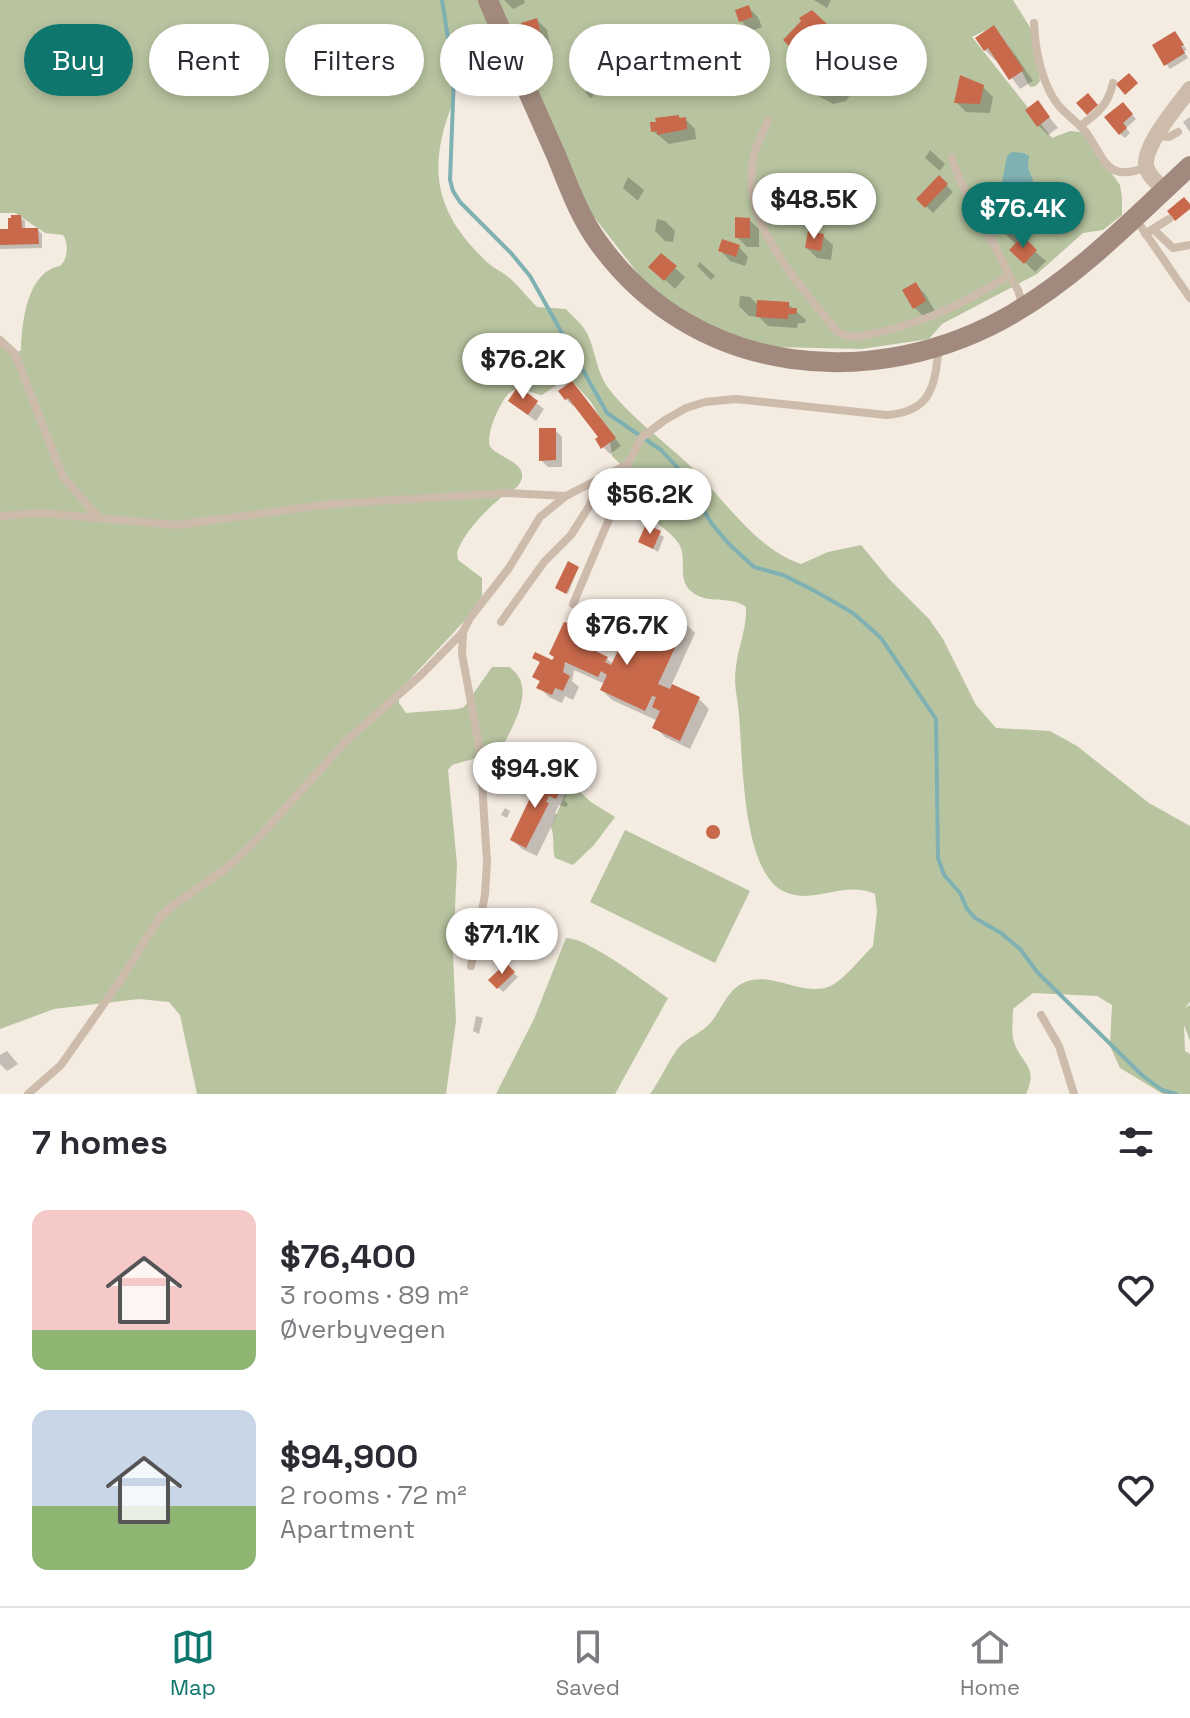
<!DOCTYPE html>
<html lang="en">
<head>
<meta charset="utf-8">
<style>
  :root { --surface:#fff; --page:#f2f2f3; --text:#2b2b33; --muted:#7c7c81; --line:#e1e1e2; --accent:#0f766e }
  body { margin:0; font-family:"Space Grotesk",sans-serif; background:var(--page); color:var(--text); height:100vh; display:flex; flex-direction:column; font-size:30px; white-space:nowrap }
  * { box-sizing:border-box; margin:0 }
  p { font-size:26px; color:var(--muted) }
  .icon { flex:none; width:44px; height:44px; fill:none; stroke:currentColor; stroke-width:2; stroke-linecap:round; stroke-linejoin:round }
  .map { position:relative; height:1094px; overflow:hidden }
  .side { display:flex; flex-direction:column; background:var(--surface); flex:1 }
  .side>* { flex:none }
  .guide { position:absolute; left:24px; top:24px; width:1142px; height:72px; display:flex; gap:16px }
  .price { position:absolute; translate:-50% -68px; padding:0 18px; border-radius:28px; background:#fff; color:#222; font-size:26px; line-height:52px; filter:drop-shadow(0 2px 4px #0008) }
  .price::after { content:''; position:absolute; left:50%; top:48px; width:24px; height:18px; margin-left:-12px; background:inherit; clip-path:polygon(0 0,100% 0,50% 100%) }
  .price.current { background:var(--accent); color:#fff }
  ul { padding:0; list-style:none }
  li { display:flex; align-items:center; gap:24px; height:200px; padding:0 32px }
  li span { display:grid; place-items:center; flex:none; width:224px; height:160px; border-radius:16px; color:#555 }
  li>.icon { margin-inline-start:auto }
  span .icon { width:96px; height:96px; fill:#fffc; stroke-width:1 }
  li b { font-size:34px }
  h2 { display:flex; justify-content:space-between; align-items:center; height:96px; padding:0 32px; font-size:34px }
  .pill { padding:0 28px; border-radius:36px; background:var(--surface); box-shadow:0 4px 12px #0003; font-size:28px; line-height:72px }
  .pill.current { background:var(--accent); color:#fff }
  .tabs { display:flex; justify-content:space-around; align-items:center; height:112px; border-top:2px solid var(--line); background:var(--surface); font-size:22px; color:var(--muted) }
  .tabs a { display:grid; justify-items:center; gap:4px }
  .tabs .current { color:var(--accent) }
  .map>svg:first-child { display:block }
  .green { fill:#b8c4a0 }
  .water { fill:#7fb0b2 }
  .shadow { fill:#0003 }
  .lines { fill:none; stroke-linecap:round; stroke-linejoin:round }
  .stream { stroke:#7fb0b2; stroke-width:4 }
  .building { fill:#c8694b }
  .service { stroke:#cdbbac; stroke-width:8 }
  .minor { stroke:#cdbbac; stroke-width:16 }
  .secondary { stroke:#a18a7d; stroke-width:20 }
</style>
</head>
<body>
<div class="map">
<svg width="1190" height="1094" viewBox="0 0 1190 1094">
  <rect width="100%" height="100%" fill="#f4ebe1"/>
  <!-- green -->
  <g class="green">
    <path d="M 0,0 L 1013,0 L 1031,29 L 1040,81 L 1036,86 L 1030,87 C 1019,68 1010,38 992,27 L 972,37 L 1052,138 L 1070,131 L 1082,132 L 1120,185 L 1122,197 L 1122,215 L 1103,230 L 1083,233 L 1037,274 L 942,324 L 929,339 L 861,349 L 774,347 L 716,329 L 676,307 L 643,280 L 591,213 L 506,52 C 486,57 461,69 454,90 C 453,94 455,98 453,102 C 427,168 434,212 487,262 C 493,268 501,271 507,276 C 518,285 527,297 537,307 L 566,309 C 573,317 582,324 587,333 C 595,349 596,369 606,385 C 628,415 659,437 686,462 C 722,495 753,548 801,564 L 828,552 L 861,545 L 890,580 L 929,619 L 943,639 L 976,705 L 996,728 L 1050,731 L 1077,746 L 1149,803 L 1190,826 L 1190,1002 L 1185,1008 L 1190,1005 L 1190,1041 L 1184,1025 L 1185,1051 L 1190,1054 L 1190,1094 L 1163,1094 L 1120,1068 L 1110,1046 L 1112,1005 L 1097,996 L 1033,993 L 1013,1009 C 1013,1019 1011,1033 1014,1042 C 1021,1064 1039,1066 1026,1094 L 650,1094 C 661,1079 668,1061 679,1047 C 689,1036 703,1033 712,1021 C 722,1008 727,991 743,983 C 770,970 799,996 828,987 C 841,983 862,957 873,946 L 877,911 L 875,894 C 843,880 815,905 785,892 C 741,873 743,756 739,715 C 738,699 733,684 736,667 C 738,646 747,629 746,607 C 731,595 708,605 692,592 C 676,580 688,559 679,544 C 671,531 652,520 640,511 L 638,481 L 612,456 L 609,433 L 591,402 L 575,384 L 557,385 L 542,395 C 532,394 523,386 512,391 C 502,396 485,435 490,446 C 496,458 535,463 518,486 C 515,490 507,492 503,496 C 487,509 463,533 457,553 L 458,560 L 482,578 L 482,596 L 469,616 L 399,691 L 399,703 L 406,713 L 458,709 L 464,707 L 492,667 L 509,667 C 538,686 513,726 501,749 L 497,752 L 452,765 L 448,770 L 457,864 L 453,954 L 456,1021 L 446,1094 L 197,1094 L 180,1015 L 169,1002 L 139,999 L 54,1009 L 0,1029 L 0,341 L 16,353 L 21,350 C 22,322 27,272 60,266 C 68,259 69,244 63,235 L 45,233 L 15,213 L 0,213 Z"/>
    <path d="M 570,783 L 591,802 L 615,817 L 594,845 L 573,865 L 555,858 C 552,848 555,838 551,827 Z"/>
    <polygon points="625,830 750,891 715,963 590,902"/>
    <path d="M 566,938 C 587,937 648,984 668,998 L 615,1094 L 496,1094 L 534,1019 Z"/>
  </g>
  <!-- water -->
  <polygon class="water" points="1012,152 1024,153 1029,156 1028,168 1037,191 1038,221 1029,229 1017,229 1007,215 997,208 1007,156"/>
  <!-- shadow -->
  <g class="shadow">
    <polygon points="504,0 524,0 525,3 513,9"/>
    <polygon points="814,0 831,0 827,8"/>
    <polygon points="748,7 758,17 762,27 751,31 741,21"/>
    <polygon points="812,12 836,35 812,61 827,57 850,75 854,89 846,101 833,104 820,97 810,87 806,73 811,65 786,40"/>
    <polygon points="537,20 547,30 550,45 537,48 527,38"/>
    <polygon points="994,28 1004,38 1033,81 1020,89 997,58 995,60 985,50"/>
    <polygon points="1175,33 1187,50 1184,51 1188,58 1170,69 1166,64"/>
    <polygon points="983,87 993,97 990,113 966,112 956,102"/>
    <polygon points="590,90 594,96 590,98 585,92"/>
    <polygon points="1038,103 1058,128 1048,135 1038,125"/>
    <polygon points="1123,104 1136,119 1126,128 1130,133 1125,138 1120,134"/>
    <polygon points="678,117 685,119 695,129 696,139 669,144 653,131"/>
    <polygon points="1190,117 1190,132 1183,122"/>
    <polygon points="930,150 945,164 940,171 925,158"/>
    <polygon points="831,175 841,185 841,194 837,194 843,206 835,208 825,198 823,191 827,190 822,185 821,176"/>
    <polygon points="628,177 644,190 638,201 623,188"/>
    <polygon points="939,178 953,192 933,213 919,199"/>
    <polygon points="801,183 811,193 810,205 779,202 769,192"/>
    <polygon points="20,217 25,221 25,230 38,230 42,234 42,248 0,249 0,231 10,231"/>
    <polygon points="657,219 665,221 675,231 673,242 665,241 655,231"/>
    <polygon points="749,220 759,229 759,247 747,247 737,237"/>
    <polygon points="1003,224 1046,261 1035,272 1012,250 1017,245 999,228"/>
    <polygon points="823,236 833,245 831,260 817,258 807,248"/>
    <polygon points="739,247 748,257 745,266 730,261 721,251"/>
    <polygon points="700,262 715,276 711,280 697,266"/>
    <polygon points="675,268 685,277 675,289 661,276"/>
    <polygon points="916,285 925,294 935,311 924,317 914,307"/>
    <polygon points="740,296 750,297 759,306 788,304 806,320 805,323 798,323 797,328 768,326 759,317 749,316 739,306"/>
    <polygon points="518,389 544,409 536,421 517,407"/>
    <polygon points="579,390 621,446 610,454 603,447 601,437 575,404 573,406 566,399"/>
    <polygon points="555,430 562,437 562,467 548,467 541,460"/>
    <polygon points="647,527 664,537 658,552 641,541"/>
    <polygon points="578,568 568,594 559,589"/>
    <polygon points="584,622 594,632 590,651 606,658 614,665 685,623 695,633 671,686 699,699 709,709 690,749 665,737 655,727 658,721 612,700 602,690 605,684 574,670 572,681 579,687 573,700 565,696 562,703 549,697 539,687 541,683 535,677 541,664 534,657 553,662"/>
    <polygon points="558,782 568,792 564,800 568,804 566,807 559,805 555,813 557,815 537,856 522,849 513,840"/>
    <polygon points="505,808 510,811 507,818 501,815"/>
    <circle cx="714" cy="833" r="6"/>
    <polygon points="506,966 518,977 503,992 491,980"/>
    <polygon points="476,1016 483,1018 479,1034 473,1031"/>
    <polygon points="7,1051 18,1064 7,1071 0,1064 0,1055"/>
  </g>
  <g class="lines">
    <!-- stream -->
    <polyline class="stream" points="442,0 454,76 450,180 453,191 460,202 511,253 530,276 607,413 661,450 678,468 712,524 728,543 754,567 783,575 815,591 853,613 881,638 936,719 938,858 944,875 960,893 967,909 975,918 1001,933 1020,949 1038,973 1143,1076 1162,1090 1176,1094"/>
  </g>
  <!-- building -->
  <g class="building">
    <polygon points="749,5 753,17 739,22 735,10"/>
    <polygon points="812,10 827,24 798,55 783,40 801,21 799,18"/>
    <polygon points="537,18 541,36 525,39 521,23"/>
    <polygon points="994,25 1024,70 1009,80 988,48 984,51 975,38"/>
    <polygon points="1175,31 1184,45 1181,46 1185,53 1164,66 1152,45"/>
    <circle cx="824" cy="75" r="19"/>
    <polygon points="1129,73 1138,83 1125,95 1116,84"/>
    <polygon points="960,75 984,85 980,104 954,103"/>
    <polygon points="1088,93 1098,105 1087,115 1076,103"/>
    <polygon points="1038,100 1050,117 1037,127 1025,110"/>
    <polygon points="1123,102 1133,114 1123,123 1127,128 1119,135 1104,117"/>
    <polygon points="679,115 679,118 686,117 687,129 657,135 657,131 651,132 650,122 656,122 655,118"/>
    <polygon points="939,175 948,184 925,208 916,199"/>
    <polygon points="769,178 802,181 800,196 767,193"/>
    <polygon points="1184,197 1190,204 1190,209 1175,221 1167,211"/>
    <polygon points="11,215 21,215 22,228 38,228 39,244 0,245 0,229 8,229 8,218 11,218"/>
    <polygon points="735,217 750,218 750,238 735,238"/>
    <polygon points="808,231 824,234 821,251 805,248"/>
    <polygon points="1023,236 1037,250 1024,264 1009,250"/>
    <polygon points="722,239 740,245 736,257 718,251"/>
    <polygon points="661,253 677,266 664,281 648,267"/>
    <polygon points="916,282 926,301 913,309 902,290"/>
    <polygon points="757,300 789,302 789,308 797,308 796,314 788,314 788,319 756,317"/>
    <polygon points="572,381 616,438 601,449 595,439 598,437 568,398 565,400 558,391"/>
    <polygon points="518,386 538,401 528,415 508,401"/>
    <polygon points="539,428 556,428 556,460 539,461"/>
    <polygon points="646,524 661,531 653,549 638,542"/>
    <polygon points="568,561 579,567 566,594 555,588"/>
    <polygon points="642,601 687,622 658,684 670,689 672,684 700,697 680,741 652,728 660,711 652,707 656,697 652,696 645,711 600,690 607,675 601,671 598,677 565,662 563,672 570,676 563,691 555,688 552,695 536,688 540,681 532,677 540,662 532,658 535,652 552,660 554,657 549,654 564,622 568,623 572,614 585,621 581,630 585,631 579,643 608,657 605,662 611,665"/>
    <polygon points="542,773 559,781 555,790 559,793 556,799 549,796 546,802 549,803 526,848 510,840"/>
    <circle cx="713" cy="832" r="7"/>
    <polygon points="506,963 515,972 497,989 488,980"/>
  </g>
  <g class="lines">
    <!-- service -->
    <g class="service">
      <path d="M 1034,23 C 1035,49 1042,86 1059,106 C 1067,115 1078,123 1086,132 C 1104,157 1106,184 1146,167"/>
      <path d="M 768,120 C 763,132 757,143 754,156 C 738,223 800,283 837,332 L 847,336 L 858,337 C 918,325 958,308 1009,275 L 1018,290 L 1023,306"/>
      <path d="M 1080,126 C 1098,113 1108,105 1113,83"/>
      <polyline points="1157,136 1169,137 1178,132"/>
      <path d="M 952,158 C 965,200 992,235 1009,275"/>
      <polyline points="1135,218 1190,298"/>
      <polyline points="1153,229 1169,219"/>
      <polyline points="1145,234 1153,229 1173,248 1190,245"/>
      <polyline points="0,340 15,354 63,477 99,518"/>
      <polyline points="0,516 40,513 177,525 332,504 506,493 566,496 628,464"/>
      <path d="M 573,604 L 618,498 L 628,464 L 641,438 L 665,420 L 686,408 L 705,402 L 736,399 L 886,415 C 933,412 935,384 939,345"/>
      <polyline points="501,622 544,562 571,535 590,505 600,479"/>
      <polyline points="463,632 462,654 480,751 487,862 485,895 471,966"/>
      <polyline points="1041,1015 1059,1046 1074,1094"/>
      <polyline points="28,1094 61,1065 122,978 159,918 171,907 228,867 260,836 347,740 421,675 463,632 470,618 509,568 540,517 566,496"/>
    </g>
    <!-- minor -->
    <path class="minor" d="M 1164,190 C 1158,183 1147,175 1146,165 C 1144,145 1178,105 1190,89"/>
    <!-- secondary -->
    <path class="secondary" d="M 488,0 C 510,52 533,103 556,155 C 568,184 579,216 598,242 C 695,378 876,394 1014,313 C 1080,274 1134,218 1190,166"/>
  </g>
</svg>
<b class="price" style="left:814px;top:241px">$48.5K</b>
<b class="price current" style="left:1023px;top:250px">$76.4K</b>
<b class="price" style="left:523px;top:401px">$76.2K</b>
<b class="price" style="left:650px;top:536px">$56.2K</b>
<b class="price" style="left:627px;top:667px">$76.7K</b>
<b class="price" style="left:535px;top:810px">$94.9K</b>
<b class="price" style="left:502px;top:976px">$71.1K</b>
<div class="guide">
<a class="pill current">Buy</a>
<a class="pill">Rent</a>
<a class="pill">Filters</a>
<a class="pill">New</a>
<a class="pill">Apartment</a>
<a class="pill">House</a>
</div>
</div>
<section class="side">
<h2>7 homes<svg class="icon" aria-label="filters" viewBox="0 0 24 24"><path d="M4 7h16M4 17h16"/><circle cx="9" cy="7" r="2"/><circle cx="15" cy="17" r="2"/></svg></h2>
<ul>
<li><span style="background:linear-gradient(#f6c9c9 75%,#8fb573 0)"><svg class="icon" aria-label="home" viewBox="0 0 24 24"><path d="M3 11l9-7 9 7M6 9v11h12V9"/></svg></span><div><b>$76,400</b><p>3 rooms · 89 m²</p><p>Øverbyvegen</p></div><svg class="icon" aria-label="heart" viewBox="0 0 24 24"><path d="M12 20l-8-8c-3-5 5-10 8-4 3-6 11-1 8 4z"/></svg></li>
<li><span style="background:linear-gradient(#c9d6e8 60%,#8fb573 0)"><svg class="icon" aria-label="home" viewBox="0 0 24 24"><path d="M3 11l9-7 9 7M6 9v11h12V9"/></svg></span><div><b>$94,900</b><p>2 rooms · 72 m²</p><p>Apartment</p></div><svg class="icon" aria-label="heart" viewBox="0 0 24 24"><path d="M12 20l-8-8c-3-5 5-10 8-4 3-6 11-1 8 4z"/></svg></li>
</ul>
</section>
<nav class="tabs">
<a class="current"><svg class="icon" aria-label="map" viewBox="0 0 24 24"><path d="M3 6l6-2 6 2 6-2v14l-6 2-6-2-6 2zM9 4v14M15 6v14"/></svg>Map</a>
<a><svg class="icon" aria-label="saved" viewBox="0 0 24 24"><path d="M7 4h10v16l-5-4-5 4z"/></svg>Saved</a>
<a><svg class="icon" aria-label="home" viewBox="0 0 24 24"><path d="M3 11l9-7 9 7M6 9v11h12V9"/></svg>Home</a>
</nav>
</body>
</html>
